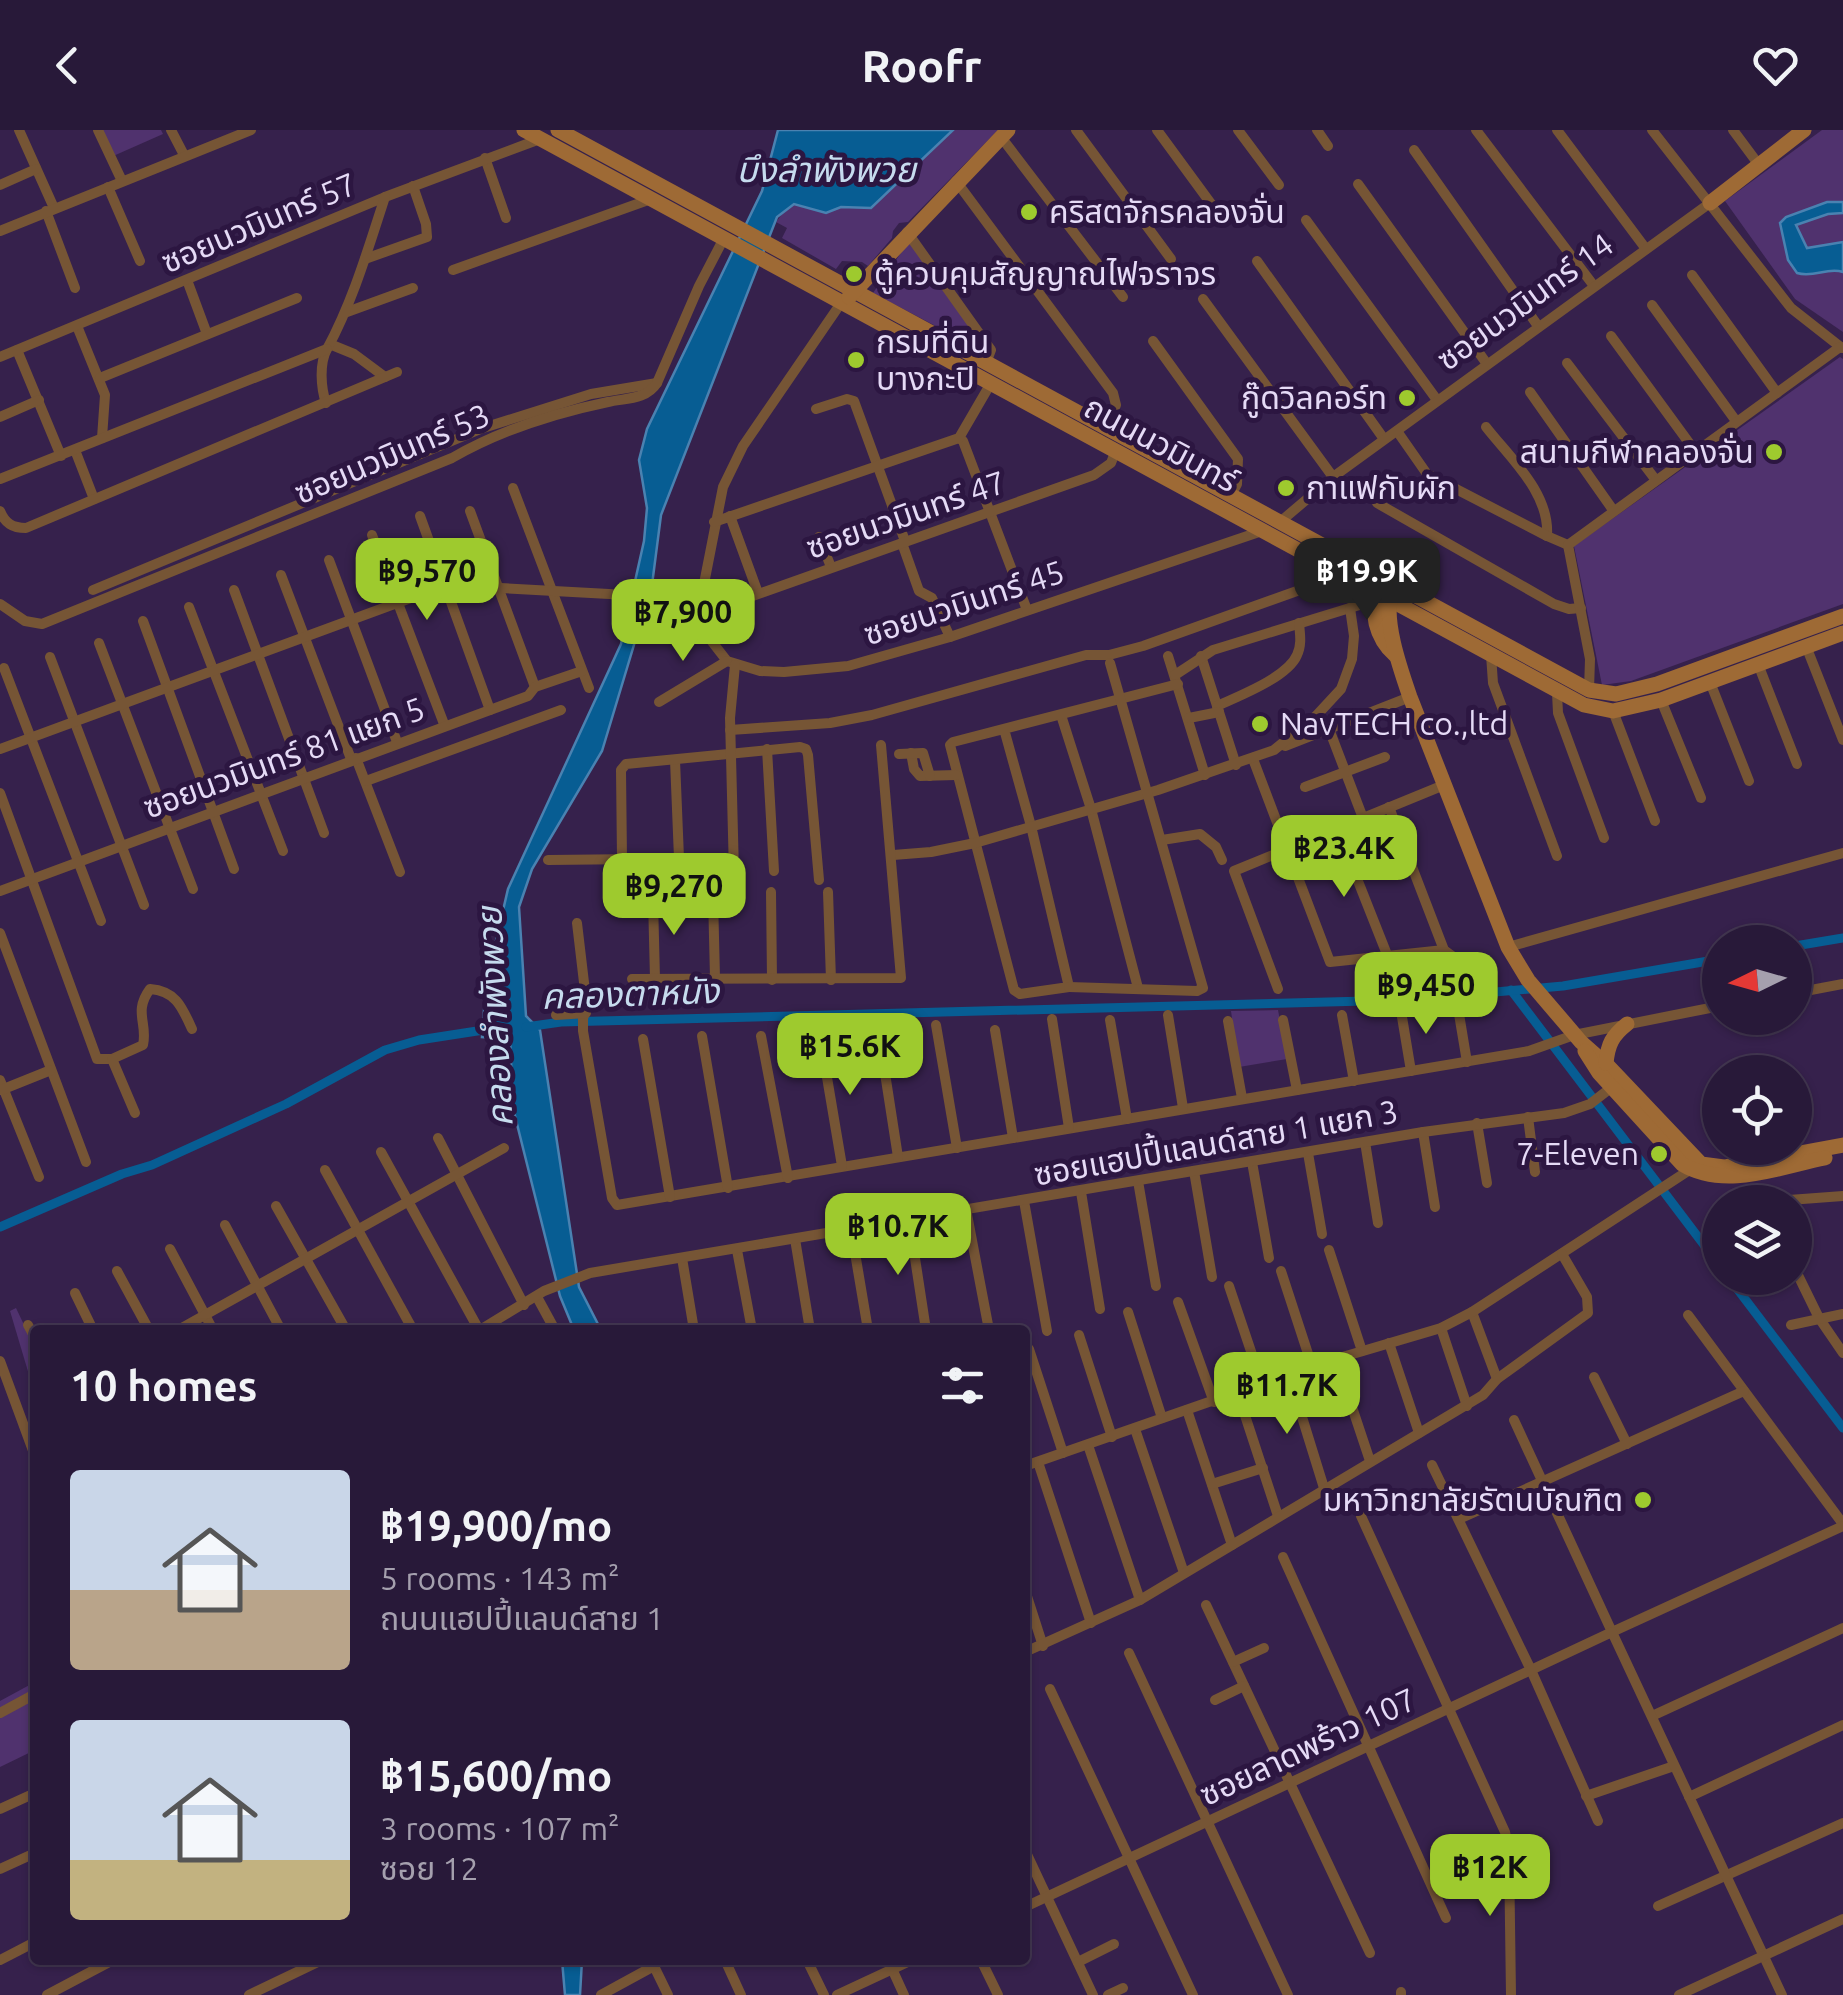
<!DOCTYPE html>
<html lang="en">
<head>
<meta charset="utf-8">
<style>
  :root { --surface:#281939; --page:#342644; --text:#f1f3f6; --muted:#a5a0ae; --line:#443853; --accent:#9eca2e }
  body { margin:0; font-family:Ubuntu,"Noto Sans Thai",sans-serif; background:var(--page); color:var(--text); height:100vh; display:flex; flex-direction:column; font-size:38px; white-space:nowrap }
  * { box-sizing:border-box; margin:0 }
  p { font-size:32px; color:var(--muted) }
  .icon { flex:none; width:55px; height:55px; fill:none; stroke:currentColor; stroke-width:2; stroke-linecap:round; stroke-linejoin:round }
  .map { position:relative; flex:1; overflow:hidden }
  .details { position:absolute; left:30px; top:1195px; width:1000px; height:640px; display:flex; flex-direction:column; background:var(--surface); border-radius:10px; box-shadow:0 2px 8px #0004,0 0 0 2px var(--line) }
  .details>* { flex:none }
  .needle { width:65px; rotate:265deg }
  .controls { position:absolute; left:1702px; top:795px; display:grid; gap:20px }
  .controls a { display:grid; place-items:center; width:110px; height:110px; border-radius:50%; background:var(--surface); box-shadow:0 2px 8px #0004,0 0 0 2px var(--line); font-size:50px }
  .price { position:absolute; translate:-50% -85px; padding:0 22px; border-radius:20px; background:var(--accent); color:#111; font-size:32px; line-height:65px; filter:drop-shadow(0 2px 5px #0008) }
  .price::after { content:''; position:absolute; left:50%; top:60px; width:30px; height:22px; margin-left:-15px; background:inherit; clip-path:polygon(0 0,100% 0,50% 100%) }
  .price.active { background:#222; color:#fff }
  ul { padding:0; list-style:none }
  li { display:flex; align-items:center; gap:30px; height:250px; padding:0 40px }
  li span { display:grid; place-items:center; flex:none; width:280px; height:200px; border-radius:10px; color:#555 }
  li>.icon { margin-inline-start:auto }
  span .icon { width:120px; height:120px; fill:#fffc; stroke-width:1 }
  li b { font-size:42px }
  h2 { display:flex; justify-content:space-between; align-items:center; height:120px; padding:0 40px; font-size:42px }
  header { display:flex; justify-content:space-between; align-items:center; height:130px; padding:0 40px; background:var(--surface); font-size:45px; font-weight:600 }
  .map>svg:first-child { display:block }
  .green { fill:#50326e }
  .water { fill:#075d93; stroke:#4a82b1; stroke-width:2.5 }
  .lines { fill:none; stroke-linecap:round; stroke-linejoin:round }
  .canal { stroke:#075d93; stroke-width:9 }
  .street { stroke:#765535; stroke-width:10 }
  .secondary { stroke:#9e6a35; stroke-width:15 }
  .poi-dot { fill:#9eca2e; stroke:#2c1641; stroke-width:4 }
  .labels { text-anchor:middle; stroke-width:10; stroke-linejoin:round; paint-order:stroke }
  .poi-label { font-size:32px; fill:#e5daf6; stroke:#2c1641; text-anchor:start }
  .street-label { font-size:32px; fill:#e5daf6; stroke:#2c1641 }
  .water-label { font-size:35px; font-style:italic; fill:#c6dbee; stroke:#2c1641 }
</style>
</head>
<body>
<header><svg class="icon" aria-label="back" viewBox="0 0 24 24"><path d="M15 5l-7 7 7 7"/></svg>Roofr<svg class="icon" aria-label="heart" viewBox="0 0 24 24"><path d="M12 20l-8-8c-3-5 5-10 8-4 3-6 11-1 8 4z"/></svg></header>
<div class="map">
<svg width="1843" height="1865" viewBox="0 0 1843 1865">
  <rect width="100%" height="100%" fill="#36214c"/>
  <!-- green -->
  <g class="green">
    <polygon points="100,0 161,0 163,4 111,27"/>
    <polygon points="803,0 998,0 908,92 899,93 893,101 892,108 868,136 862,132 842,131 836,139 782,108 787,98 776,92 789,75"/>
    <polygon points="1822,0 1843,0 1843,202 1795,169 1725,71"/>
    <polygon points="910,110 984,213 983,221 873,163"/>
    <polygon points="1840,227 1843,229 1843,474 1631,551 1602,555 1574,416"/>
    <polygon points="1278,880 1287,929 1239,937 1231,881"/>
    <polygon points="16,1178 35,1218 35,1265 10,1181"/>
    <polygon points="35,1552 35,1620 0,1637 0,1571"/>
  </g>
  <!-- water -->
  <g class="water">
    <polygon points="778,0 953,0 871,78 841,77 826,83 794,74 777,87 661,385 652,455 602,621 532,739 519,777 526,886 540,900 579,1157 601,1200 574,1200 560,1166 513,978 510,909 482,907 486,854 508,759 621,514 644,411 647,378 639,330 647,299 762,61"/>
    <path d="M 1827,72 L 1843,72 L 1843,83 L 1828,84 L 1796,95 L 1807,118 L 1843,112 L 1843,142 C 1827,137 1814,148 1797,143 L 1788,130 L 1780,93 L 1786,87 Z"/>
    <polygon points="562,1830 582,1830 580,1865 565,1865"/>
  </g>
  <g class="lines">
    <!-- canal -->
    <g class="canal">
      <polyline points="1795,816 1843,808"/>
      <polyline points="1511,860 1720,1136"/>
      <polyline points="526,897 561,892 1405,870 1563,856 1720,829"/>
      <polyline points="0,1097 122,1044 152,1035 286,974 385,920 419,910 490,899"/>
      <polyline points="1729,1148 1843,1298"/>
    </g>
    <!-- street -->
    <g class="street">
      <polyline points="19,0 54,78"/>
      <polyline points="98,0 122,51"/>
      <polyline points="171,0 184,25"/>
      <polyline points="1076,0 1171,129"/>
      <polyline points="1157,0 1223,90"/>
      <polyline points="1238,0 1279,55"/>
      <polyline points="1317,0 1328,16"/>
      <polyline points="1476,0 1594,156"/>
      <polyline points="1557,0 1646,119"/>
      <polyline points="1652,0 1791,178 1842,218"/>
      <polyline points="1733,0 1759,35"/>
      <polyline points="1001,7 1123,167"/>
      <polyline points="1414,20 1538,196"/>
      <polyline points="485,28 506,88"/>
      <polyline points="956,51 1113,263 1116,275 1103,296"/>
      <polyline points="1358,54 1487,234"/>
      <polyline points="0,55 36,39"/>
      <polyline points="108,57 140,131"/>
      <polyline points="46,81 75,158"/>
      <polyline points="1306,90 1437,270"/>
      <polyline points="0,101 251,0"/>
      <polyline points="907,102 991,220 986,233"/>
      <polyline points="365,129 427,107 426,94 413,56"/>
      <polyline points="1257,131 1384,309"/>
      <polyline points="453,140 651,69"/>
      <polyline points="1692,145 1777,263"/>
      <polyline points="187,150 207,204"/>
      <polyline points="1203,169 1333,347"/>
      <polyline points="841,173 743,316 723,357 701,469 706,504 727,531 760,541 784,542 848,536 950,507 1262,401"/>
      <polyline points="1652,175 1736,291"/>
      <polyline points="347,182 413,158"/>
      <polyline points="77,196 105,265 102,308"/>
      <polyline points="1611,206 1695,321"/>
      <polyline points="1153,211 1238,329 1237,354 1231,365"/>
      <polyline points="332,215 354,224 385,247"/>
      <polyline points="17,220 61,326"/>
      <polyline points="0,227 385,67 540,9"/>
      <polyline points="1567,233 1655,349"/>
      <polyline points="100,248 297,168"/>
      <polyline points="1530,262 1613,380"/>
      <path d="M 326,273 C 321,258 319,234 327,219 C 353,171 368,119 385,67"/>
      <polyline points="816,279 847,269 854,271 905,411"/>
      <polyline points="0,287 39,270"/>
      <path d="M 1486,297 C 1511,329 1550,363 1547,406 L 1568,415"/>
      <polyline points="1397,301 1427,344 1547,406"/>
      <polyline points="959,308 963,311 1027,480"/>
      <polyline points="75,320 94,369"/>
      <polyline points="0,349 327,219"/>
      <polyline points="513,358 589,558"/>
      <polyline points="1377,373 1554,474 1569,479 1581,478"/>
      <path d="M 0,381 C 5,393 12,398 26,398 L 397,242"/>
      <polyline points="470,381 535,557"/>
      <polyline points="420,386 490,580"/>
      <polyline points="730,386 758,463"/>
      <polyline points="714,392 959,308 991,253"/>
      <polyline points="1280,392 1333,347 1710,73"/>
      <polyline points="372,405 444,594"/>
      <polyline points="819,407 831,437"/>
      <polyline points="902,413 919,461 932,468 950,507"/>
      <polyline points="329,430 397,612"/>
      <polyline points="281,445 351,629"/>
      <polyline points="93,460 483,298 591,264 657,253"/>
      <polyline points="234,460 324,703"/>
      <path d="M 0,474 L 25,491 L 42,494 L 452,328 C 499,301 555,283 608,272 C 626,268 646,270 657,253 L 699,156 L 724,108"/>
      <polyline points="189,477 283,721"/>
      <polyline points="702,484 1094,345 1111,333 1116,320"/>
      <polyline points="143,491 234,739"/>
      <polyline points="99,513 193,759"/>
      <polyline points="1806,516 1843,610"/>
      <polyline points="1491,525 1493,553 1557,726"/>
      <polyline points="1168,526 1205,645"/>
      <polyline points="1201,526 1236,635"/>
      <polyline points="50,527 144,775"/>
      <polyline points="1758,534 1797,634"/>
      <polyline points="4,538 101,791"/>
      <polyline points="1175,545 1213,520 1366,473"/>
      <polyline points="1710,552 1749,651"/>
      <polyline points="1589,560 1590,529 1568,415 1840,217"/>
      <polyline points="1557,563 1558,583 1604,708"/>
      <polyline points="1661,570 1701,668"/>
      <polyline points="659,572 727,531"/>
      <path d="M 1217,576 C 1239,566 1288,547 1297,525 C 1302,515 1300,504 1299,493"/>
      <polyline points="1613,581 1655,691"/>
      <polyline points="1061,585 1091,679 1138,858"/>
      <polyline points="1189,588 1219,582"/>
      <polyline points="1004,599 1031,696 1069,857 1020,864 1014,860 950,615 953,612 1178,554"/>
      <polyline points="1329,599 1363,688"/>
      <polyline points="730,600 830,593 872,585 1086,525 1109,525 1143,516 1311,456"/>
      <polyline points="1285,616 1410,567"/>
      <polyline points="0,619 446,455 701,469"/>
      <polyline points="767,619 774,741"/>
      <polyline points="911,623 914,639 920,646 956,645"/>
      <polyline points="899,624 923,623 930,646"/>
      <polyline points="356,628 400,742"/>
      <polyline points="1253,629 1330,832 1444,820"/>
      <polyline points="675,630 679,728"/>
      <polyline points="366,651 561,580"/>
      <polyline points="1305,657 1385,627"/>
      <path d="M 0,663 L 97,929 L 112,929 L 143,915 C 148,893 133,882 150,859 C 176,861 182,877 192,899"/>
      <polyline points="1389,677 1444,820 1455,828 1463,847"/>
      <polyline points="1337,698 1388,827"/>
      <polyline points="1162,710 1200,704 1216,717 1222,730"/>
      <polyline points="893,725 931,722 975,713 1158,660 1274,620 1316,586 1341,559 1352,529 1354,506 1350,478"/>
      <polyline points="622,729 621,640 626,634 800,617 806,619 808,625 819,750"/>
      <polyline points="548,730 732,728"/>
      <polyline points="734,743 730,588 735,535"/>
      <polyline points="0,761 528,566 535,557 582,541"/>
      <polyline points="771,762 772,850"/>
      <polyline points="828,762 831,850"/>
      <polyline points="713,766 715,848"/>
      <polyline points="653,769 655,849"/>
      <polyline points="577,793 587,878 583,888 583,901 612,1068 617,1075 1529,921 1574,905 1720,876"/>
      <polyline points="0,803 86,1032"/>
      <polyline points="1508,817 1843,723"/>
      <polyline points="632,849 901,848 881,615"/>
      <polyline points="1069,857 1197,861 1203,858 1110,533"/>
      <polyline points="1278,859 1234,741 1444,655"/>
      <polyline points="1795,863 1843,854"/>
      <polyline points="1401,881 1411,941"/>
      <polyline points="1459,884 1467,932"/>
      <polyline points="556,885 586,883"/>
      <polyline points="1168,885 1183,978"/>
      <polyline points="1342,885 1354,951"/>
      <polyline points="1052,889 1069,998"/>
      <polyline points="1110,890 1127,989"/>
      <polyline points="1283,890 1297,960"/>
      <polyline points="1228,891 1242,968"/>
      <polyline points="936,895 957,1018"/>
      <polyline points="995,900 1013,1008"/>
      <polyline points="702,906 728,1058"/>
      <polyline points="761,906 788,1048"/>
      <polyline points="820,906 842,1036"/>
      <polyline points="643,909 670,1067"/>
      <polyline points="880,911 898,1027"/>
      <polyline points="112,929 135,983"/>
      <polyline points="0,950 39,1047"/>
      <polyline points="1,960 51,940"/>
      <polyline points="1528,987 1535,1042"/>
      <polyline points="1477,993 1487,1053"/>
      <polyline points="1423,1002 1435,1077"/>
      <polyline points="438,1008 524,1175"/>
      <polyline points="1365,1012 1378,1093"/>
      <polyline points="381,1022 479,1200"/>
      <polyline points="1308,1023 1322,1104"/>
      <polyline points="1252,1032 1269,1128"/>
      <polyline points="325,1040 413,1200"/>
      <polyline points="1194,1041 1212,1147"/>
      <polyline points="1138,1051 1156,1156"/>
      <polyline points="1081,1062 1100,1179"/>
      <polyline points="1789,1070 1843,1066"/>
      <polyline points="1024,1071 1047,1201"/>
      <polyline points="276,1076 346,1200"/>
      <polyline points="966,1079 989,1200"/>
      <polyline points="909,1089 926,1200"/>
      <polyline points="225,1095 281,1200"/>
      <polyline points="851,1099 868,1200"/>
      <polyline points="795,1109 810,1200"/>
      <polyline points="170,1119 213,1200"/>
      <polyline points="737,1120 752,1200"/>
      <polyline points="1329,1120 1362,1221"/>
      <polyline points="682,1128 694,1200"/>
      <polyline points="1795,1139 1819,1188 1843,1223"/>
      <polyline points="117,1141 149,1200"/>
      <polyline points="1281,1141 1312,1236"/>
      <polyline points="1229,1156 1262,1254"/>
      <polyline points="75,1163 93,1200"/>
      <polyline points="537,1167 555,1200"/>
      <polyline points="1178,1172 1214,1272"/>
      <polyline points="1128,1182 1162,1288"/>
      <polyline points="1472,1182 1497,1249"/>
      <polyline points="1688,1185 1843,1394"/>
      <polyline points="28,1195 35,1208"/>
      <polyline points="1791,1195 1843,1184"/>
      <polyline points="1441,1198 1467,1276"/>
      <polyline points="178,1200 504,1018"/>
      <polyline points="480,1200 544,1161 590,1143 1423,1002 1564,983 1590,974 1612,957"/>
      <polyline points="1079,1205 1112,1307"/>
      <polyline points="1389,1213 1419,1303"/>
      <polyline points="1029,1219 1063,1323"/>
      <polyline points="1336,1229 1370,1331"/>
      <polyline points="0,1231 35,1326"/>
      <polyline points="1289,1245 1324,1358"/>
      <polyline points="1594,1247 1627,1314"/>
      <polyline points="1238,1264 1278,1386"/>
      <polyline points="1187,1280 1232,1415"/>
      <polyline points="1514,1290 1612,1502 1843,1396"/>
      <polyline points="1135,1299 1184,1443"/>
      <polyline points="1088,1315 1140,1470"/>
      <polyline points="1038,1332 1091,1493"/>
      <polyline points="1432,1335 1531,1540 1598,1691"/>
      <polyline points="1025,1336 1312,1236 1441,1198 1472,1182 1691,1039"/>
      <polyline points="1212,1354 1263,1338"/>
      <polyline points="1361,1386 1505,1702 1509,1722 1511,1865"/>
      <polyline points="1459,1389 1744,1261"/>
      <polyline points="1283,1427 1446,1788"/>
      <polyline points="1025,1460 1043,1516"/>
      <polyline points="1206,1475 1370,1823"/>
      <polyline points="1025,1522 1140,1470 1483,1265 1497,1249 1588,1183 1587,1167 1562,1124"/>
      <polyline points="1129,1523 1288,1865"/>
      <polyline points="1233,1532 1264,1518"/>
      <polyline points="1050,1559 1193,1865"/>
      <polyline points="1215,1570 1244,1556"/>
      <polyline points="0,1583 35,1564"/>
      <polyline points="1652,1586 1843,1498"/>
      <polyline points="1586,1666 1674,1636"/>
      <polyline points="1689,1667 1843,1595"/>
      <polyline points="0,1679 35,1663"/>
      <polyline points="1025,1720 1093,1865"/>
      <polyline points="0,1739 35,1723"/>
      <polyline points="1658,1776 1843,1693"/>
      <polyline points="1025,1777 1612,1502 1782,1865"/>
      <polyline points="0,1830 35,1812"/>
      <polyline points="651,1830 668,1865"/>
      <polyline points="725,1830 741,1865"/>
      <polyline points="807,1830 824,1865"/>
      <polyline points="888,1830 904,1865"/>
      <polyline points="981,1830 998,1865"/>
      <polyline points="1078,1832 1114,1814"/>
      <polyline points="1401,1862 1401,1865"/>
      <polyline points="47,1865 113,1830"/>
      <polyline points="249,1865 322,1830"/>
      <polyline points="601,1865 654,1836"/>
      <polyline points="837,1865 912,1830"/>
      <polyline points="1108,1865 1123,1858"/>
      <polyline points="1679,1865 1843,1789"/>
    </g>
    <!-- secondary -->
    <g class="secondary">
      <polyline points="524,0 1584,575 1613,581 1661,570 1843,503"/>
      <polyline points="558,0 1589,560 1616,564 1657,554 1843,486"/>
      <polyline points="1710,73 1804,0"/>
      <polyline points="849,167 1008,0"/>
      <path d="M 1379,457 C 1369,481 1376,508 1395,525"/>
      <path d="M 1392,463 C 1382,488 1401,541 1410,567 L 1508,817 L 1528,850 L 1581,912 L 1607,935 L 1701,1034 L 1724,1037 L 1843,1015"/>
      <path d="M 1585,921 L 1599,943 L 1682,1034 C 1725,1060 1779,1037 1825,1028"/>
      <path d="M 1606,933 C 1608,914 1612,906 1627,894"/>
    </g>
  </g>
  <!-- markers -->
  <g class="poi-dot">
    <circle cx="1029" cy="82" r="10"/>
    <circle cx="854" cy="144" r="10"/>
    <circle cx="856" cy="230" r="10"/>
    <circle cx="1407" cy="268" r="10"/>
    <circle cx="1774" cy="322" r="10"/>
    <circle cx="1286" cy="358" r="10"/>
    <circle cx="1260" cy="594" r="10"/>
    <circle cx="1659" cy="1024" r="10"/>
    <circle cx="1643" cy="1370" r="10"/>
  </g>
  <g class="labels">
    <!-- poi labels -->
    <g class="poi-label">
      <text x="1049" y="93">คริสตจักรคลองจั่น</text>
      <text x="874" y="155">ตู้ควบคุมสัญญาณไฟจราจร</text>
      <text x="876" y="223">กรมที่ดิน<tspan x="876" dy="37">บางกะปิ</tspan></text>
      <text x="1387" y="279" text-anchor="end">กู๊ดวิลคอร์ท</text>
      <text x="1754" y="333" text-anchor="end">สนามกีฬาคลองจั่น</text>
      <text x="1306" y="369">กาแฟกับผัก</text>
      <text x="1280" y="605">NavTECH co.,ltd</text>
      <text x="1639" y="1035" text-anchor="end">7-Eleven</text>
      <text x="1623" y="1381" text-anchor="end">มหาวิทยาลัยรัตนบัณฑิต</text>
    </g>
    <!-- street labels -->
    <g class="street-label">
      <text transform="translate(259 93) rotate(-23)" y="11">ซอยนวมินทร์ 57</text>
      <text transform="translate(1525 172) rotate(-36)" y="11">ซอยนวมินทร์ 14</text>
      <text transform="translate(1161 314) rotate(28)" y="11">ถนนนวมินทร์</text>
      <text transform="translate(392 324) rotate(-23)" y="11">ซอยนวมินทร์ 53</text>
      <text transform="translate(906 385) rotate(-19)" y="11">ซอยนวมินทร์ 47</text>
      <text transform="translate(964 473) rotate(-18)" y="11">ซอยนวมินทร์ 45</text>
      <text transform="translate(284 628) rotate(-20)" y="11">ซอยนวมินทร์ 81 แยก 5</text>
      <text transform="translate(1216 1013) rotate(-10)" y="11">ซอยแฮปปี้แลนด์สาย 1 แยก 3</text>
      <text transform="translate(1308 1617) rotate(-25)" y="11">ซอยลาดพร้าว 107</text>
    </g>
    <!-- water labels -->
    <g class="water-label">
      <text x="826" y="52">บึงลำพังพวย</text>
      <text transform="translate(630 864) rotate(-2)" y="12">คลองตาหนัง</text>
      <text transform="translate(495 887) rotate(-93)" y="12">คลองลำพังพวย</text>
    </g>
  </g>
</svg>
<div class="controls">
<a><svg class="needle" viewBox="-14 -14 28 28"><path d="M0-13l5 13h-10z" fill="#e53935"/><path d="M0 13l5-13h-10z" fill="#a5a0ae"/></svg></a>
<a><svg class="icon" aria-label="locate" viewBox="0 0 24 24"><circle cx="12" cy="12" r="6"/><path d="M12 2v4M12 18v4M2 12h4M18 12h4"/></svg></a>
<a><svg class="icon" aria-label="layers" viewBox="0 0 24 24"><path d="M12 4l9 5-9 5-9-5zM3 14l9 5 9-5"/></svg></a>
</div>
<b class="price" style="left:427px;top:493px">฿9,570</b>
<b class="price active" style="left:1367px;top:493px">฿19.9K</b>
<b class="price" style="left:683px;top:534px">฿7,900</b>
<b class="price" style="left:1344px;top:770px">฿23.4K</b>
<b class="price" style="left:674px;top:808px">฿9,270</b>
<b class="price" style="left:1426px;top:907px">฿9,450</b>
<b class="price" style="left:850px;top:968px">฿15.6K</b>
<b class="price" style="left:898px;top:1148px">฿10.7K</b>
<b class="price" style="left:1287px;top:1307px">฿11.7K</b>
<b class="price" style="left:1490px;top:1789px">฿12K</b>
<section class="details">
<h2>10 homes<svg class="icon" aria-label="filters" viewBox="0 0 24 24"><path d="M4 7h16M4 17h16"/><circle cx="9" cy="7" r="2"/><circle cx="15" cy="17" r="2"/></svg></h2>
<ul>
<li><span style="background:linear-gradient(#c9d6e8 60%,#b9a48a 0)"><svg class="icon" aria-label="home" viewBox="0 0 24 24"><path d="M3 11l9-7 9 7M6 9v11h12V9"/></svg></span><div><b>฿19,900/mo</b><p>5 rooms · 143 m²</p><p>ถนนแฮปปี้แลนด์สาย 1</p></div></li>
<li><span style="background:linear-gradient(#c9d6e8 70%,#c2b280 0)"><svg class="icon" aria-label="home" viewBox="0 0 24 24"><path d="M3 11l9-7 9 7M6 9v11h12V9"/></svg></span><div><b>฿15,600/mo</b><p>3 rooms · 107 m²</p><p>ซอย 12</p></div></li>
</ul>
</section>
</div>
</body>
</html>
